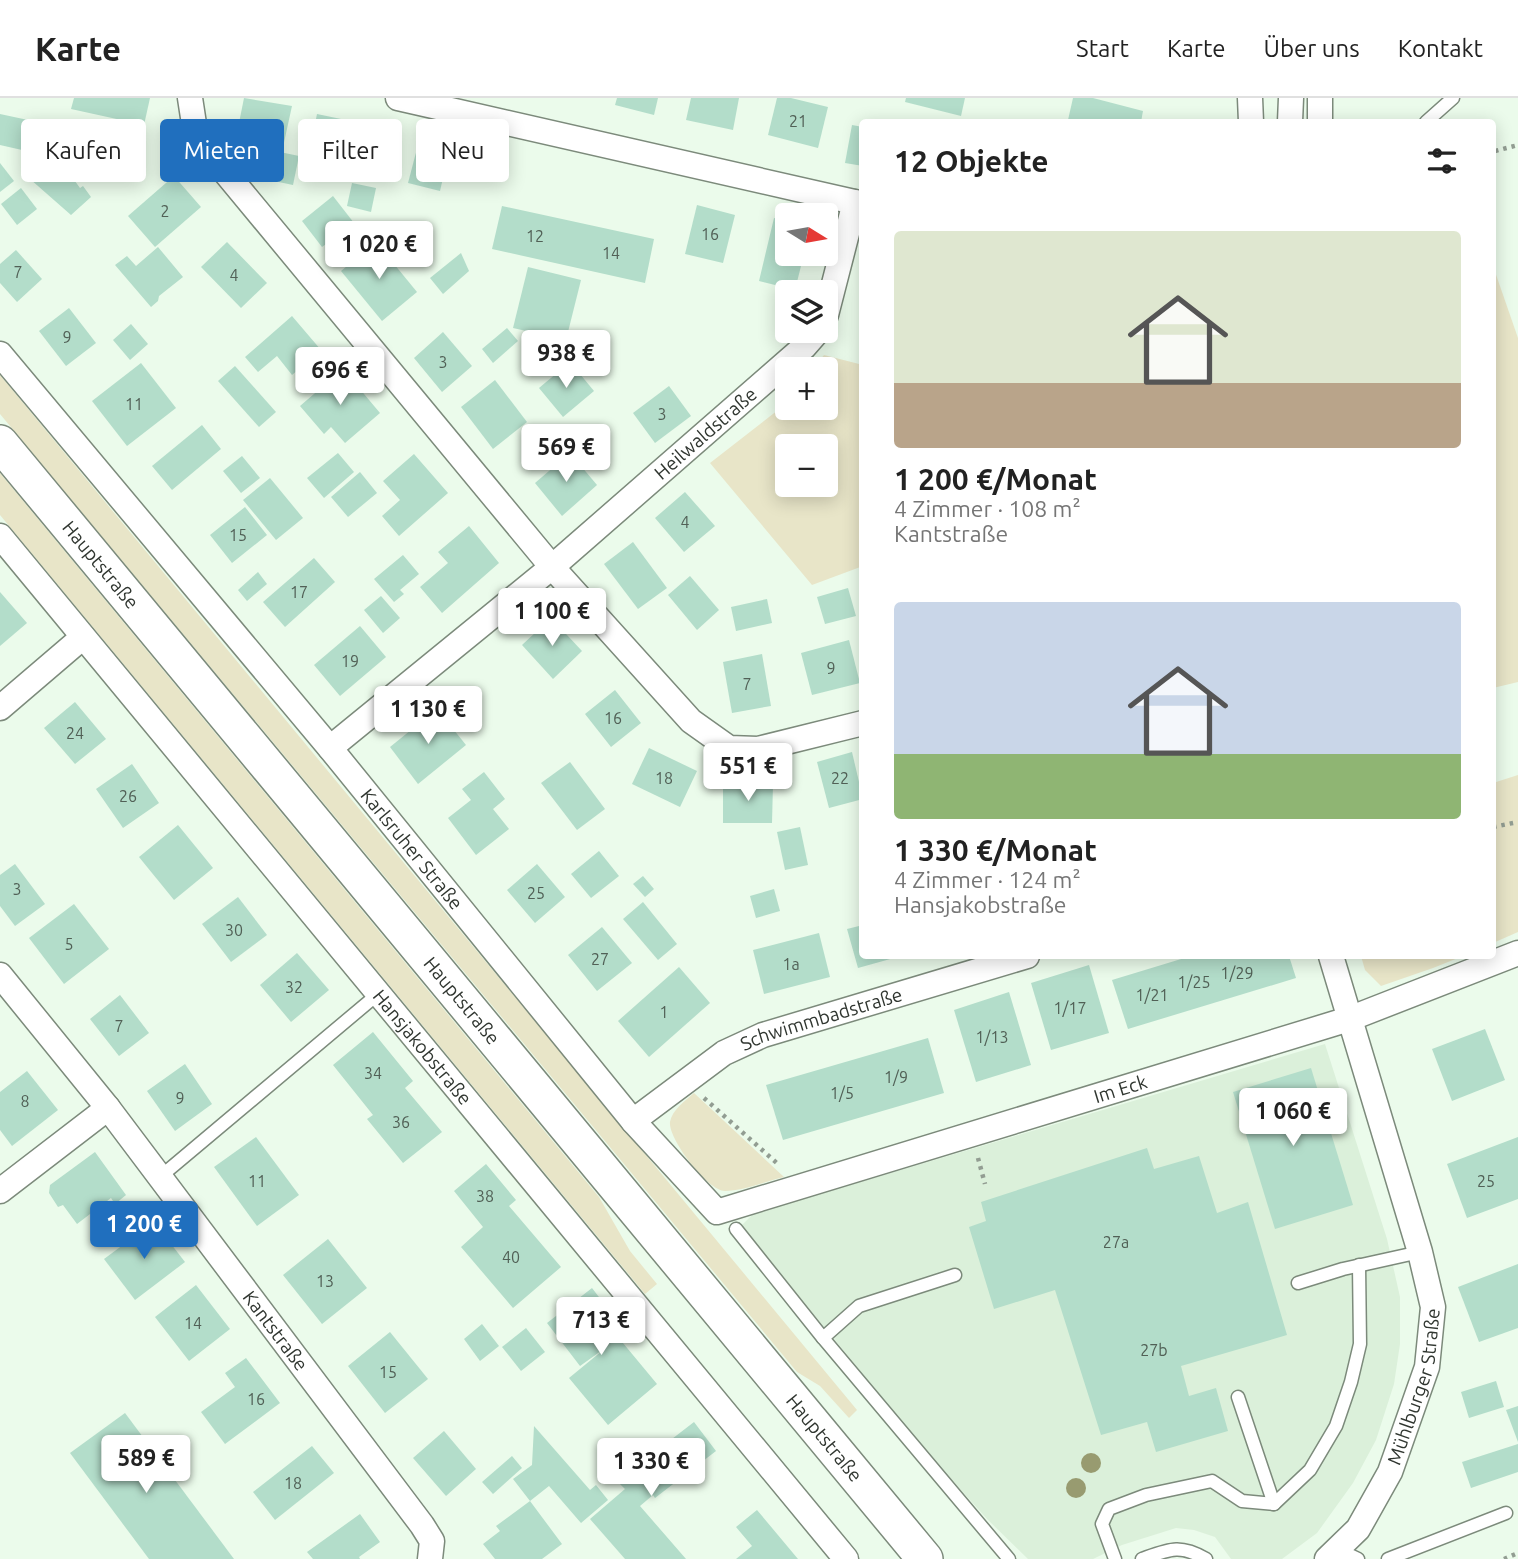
<!DOCTYPE html>
<html lang="de">
<head>
<meta charset="utf-8">
<style>
  :root { --surface:#fff; --page:#f6f6f6; --text:#222; --muted:#767676; --line:#e0e0e0; --accent:#206fbe }
  body { margin:0; font-family:Ubuntu,sans-serif; background:var(--page); color:var(--text); height:100vh; display:flex; flex-direction:column; font-size:26px; white-space:nowrap }
  * { box-sizing:border-box; margin:0 }
  p { font-size:23px; color:var(--muted) }
  .icon { flex:none; width:38px; height:38px; fill:none; stroke:currentColor; stroke-width:2; stroke-linecap:round; stroke-linejoin:round }
  .map { position:relative; flex:1; overflow:hidden }
  .panel { position:absolute; left:859px; top:21px; width:637px; height:840px; display:flex; flex-direction:column; background:var(--surface); border-radius:7px; box-shadow:0 4px 18px #0003 }
  .panel>* { flex:none }
  .hud { position:absolute; left:21px; top:21px; width:665px; height:63px; display:flex; gap:14px }
  .needle { width:46px; rotate:101deg }
  .fabs { position:absolute; left:775px; top:105px; display:grid; gap:14px }
  .fabs a { display:grid; place-items:center; width:63px; height:63px; border-radius:7px; background:var(--surface); box-shadow:0 4px 18px #0003; font-size:35px }
  .price { position:absolute; translate:-50% -60px; padding:0 16px; border-radius:7px; background:#fff; color:#222; font-size:23px; line-height:46px; filter:drop-shadow(0 2px 4px #0008) }
  .price::after { content:''; position:absolute; left:50%; top:42px; width:21px; height:16px; margin-left:-10px; background:inherit; clip-path:polygon(0 0,100% 0,50% 100%) }
  .price.active { background:var(--accent); color:#fff }
  ul { padding:0; list-style:none }
  li { display:grid; align-content:center; gap:14px; height:371px; padding:0 35px }
  li span { display:grid; place-items:center; height:217px; border-radius:7px; color:#555 }
  li>.icon { margin-inline-start:auto }
  span .icon { width:126px; height:126px; fill:#fffc; stroke-width:1 }
  li b { font-size:30px }
  h2 { display:flex; justify-content:space-between; align-items:center; height:84px; padding:0 35px; font-size:30px }
  .chip { padding:0 24px; border-radius:7px; background:var(--surface); box-shadow:0 4px 18px #0003; font-size:24px; line-height:63px }
  .chip.active { background:var(--accent); color:#fff }
  header { display:flex; align-items:center; gap:42px; box-sizing:border-box; height:98px; padding:0 35px; background:var(--surface); border-bottom:2px solid var(--line) }
  header strong { font-size:33px }
  nav { display:flex; gap:38px; margin-inline-start:auto; font-size:24px }
  .map>svg:first-child { display:block }
  .built { fill:#dbf0da }
  .green { fill:#e8e5c8; fill-rule:evenodd }
  .building { fill:#b3ddca }
  .lines { fill:none; stroke-linecap:round; stroke-linejoin:round }
  .lane-casing { stroke:#7c8a7b; stroke-width:15 }
  .street-casing { stroke:#7c8a7b; stroke-width:27 }
  .secondary-casing { stroke:#7c8a7b; stroke-width:38 }
  .path { stroke:#929d92; stroke-width:4.5; stroke-dasharray:3.5 5; stroke-linecap:butt }
  .lane { stroke:#fff; stroke-width:12 }
  .street { stroke:#fff; stroke-width:24 }
  .secondary { stroke:#fff; stroke-width:35 }
  .tree { fill:#989b70 }
  .labels { text-anchor:middle; stroke-width:5; stroke-linejoin:round; paint-order:stroke }
  .number-label { font-size:16px; fill:#516056 }
  .street-label { font-size:19px; fill:#303630; stroke:#fff }
</style>
</head>
<body>
<header>
<strong>Karte</strong>
<nav><a>Start</a><a>Karte</a><a>Über uns</a><a>Kontakt</a></nav>
</header>
<div class="map">
<svg width="1518" height="1461" viewBox="0 0 1518 1461">
  <rect width="100%" height="100%" fill="#ebfbeb"/>
  <!-- built -->
  <polygon class="built" points="1325,946 1387,1141 1400,1199 1400,1246 1394,1286 1376,1342 1353,1385 1317,1435 1282,1461 1231,1461 1215,1439 1194,1432 1176,1430 1122,1447 1093,1461 1028,1461 988,1422 932,1360 741,1128 753,1116"/>
  <!-- green -->
  <g class="green">
    <polygon points="1493,168 1518,240 1518,584 1493,590"/>
    <path d="M 824,257 L 863,267 L 863,468 L 812,487 L 710,365 L 778,312 L 787,301 L 788,310 L 826,310 L 826,271 L 812,271 ZM 788,348 L 826,348 L 826,387 L 788,387 Z"/>
    <polygon points="0,277 857,1312 849,1320 820,1288 797,1274 0,316"/>
    <polygon points="0,375 599,1099 630,1153 657,1186 645,1196 0,417"/>
    <polygon points="1518,677 1518,834 1493,845 1493,685"/>
    <polygon points="1361,858 1463,858 1433,870 1381,888 1365,872"/>
    <path d="M 694,995 L 784,1079 C 767,1083 742,1093 725,1093 C 708,1093 668,1041 670,1024 C 672,1012 685,1003 694,995 Z"/>
  </g>
  <!-- building -->
  <g class="building">
    <polygon points="74,0 150,0 144,27 71,11"/>
    <polygon points="244,0 292,8 283,49 236,40"/>
    <polygon points="617,0 658,0 654,17 615,7"/>
    <polygon points="691,0 739,0 733,32 686,22"/>
    <polygon points="777,0 791,0 828,9 818,50 768,37"/>
    <polygon points="906,0 965,0 961,18 905,4"/>
    <polygon points="1073,0 1093,0 1143,13 1141,24 1078,24 1068,22"/>
    <polygon points="0,16 28,22 22,52 0,47"/>
    <polygon points="317,16 365,26 356,70 308,60"/>
    <polygon points="852,27 863,29 863,68 845,65"/>
    <polygon points="419,43 450,50 440,93 408,85"/>
    <polygon points="280,54 299,58 293,87 274,83"/>
    <polygon points="36,56 48,63 51,61 59,73 62,70 69,81 72,79 80,90 83,88 91,99 71,117 30,81"/>
    <polygon points="0,65 14,83 0,94"/>
    <polygon points="174,78 201,109 155,149 128,118"/>
    <polygon points="352,85 376,90 371,114 347,108"/>
    <polygon points="21,90 37,111 17,127 1,106"/>
    <polygon points="333,98 354,125 322,149 302,123"/>
    <polygon points="697,107 735,117 723,165 685,156"/>
    <polygon points="502,108 654,141 645,185 492,151"/>
    <polygon points="774,120 788,123 788,156 804,156 795,192 759,183"/>
    <polygon points="227,144 267,185 241,210 201,169"/>
    <polygon points="376,144 417,194 382,223 341,173"/>
    <polygon points="158,149 183,179 159,198 158,203 151,209 115,167 127,158 136,168"/>
    <polygon points="16,152 42,181 17,204 0,185 0,166"/>
    <polygon points="461,155 469,173 443,196 430,180"/>
    <polygon points="528,169 581,182 566,242 513,230"/>
    <polygon points="69,210 96,245 66,268 39,233"/>
    <polygon points="292,218 321,252 292,277 277,258 258,274 245,259"/>
    <polygon points="131,226 148,246 130,262 113,242"/>
    <polygon points="507,230 518,243 493,265 482,251"/>
    <polygon points="443,234 472,268 442,294 414,260"/>
    <polygon points="570,264 594,293 563,319 539,290"/>
    <polygon points="141,265 176,310 127,348 92,303"/>
    <polygon points="235,268 276,314 259,329 218,283"/>
    <polygon points="343,271 380,315 345,345 331,329 324,336 300,308"/>
    <polygon points="495,282 527,324 493,351 461,309"/>
    <polygon points="669,288 691,318 655,345 633,315"/>
    <polygon points="202,327 221,351 172,392 152,368"/>
    <polygon points="338,355 354,374 324,400 307,380"/>
    <polygon points="570,355 597,387 562,418 535,385"/>
    <polygon points="414,356 448,395 399,438 382,418 400,402 383,383"/>
    <polygon points="242,358 260,380 241,395 223,373"/>
    <polygon points="360,374 377,395 348,419 331,399"/>
    <polygon points="270,380 303,420 276,442 243,402"/>
    <polygon points="685,394 715,428 684,454 655,420"/>
    <polygon points="245,409 267,437 232,465 210,437"/>
    <polygon points="469,428 499,465 442,515 420,489 448,465 438,454"/>
    <polygon points="633,444 667,490 638,511 604,466"/>
    <polygon points="403,457 419,476 400,492 404,496 394,504 374,481"/>
    <polygon points="314,460 335,484 285,529 263,504"/>
    <polygon points="258,474 267,486 247,503 238,492"/>
    <polygon points="690,478 719,512 697,532 668,497"/>
    <polygon points="848,490 856,518 825,526 817,499"/>
    <polygon points="0,494 27,525 0,548"/>
    <polygon points="381,498 400,520 383,535 364,512"/>
    <polygon points="767,501 772,525 736,533 731,509"/>
    <polygon points="551,520 582,553 553,581 522,547"/>
    <polygon points="360,528 386,559 340,598 314,567"/>
    <polygon points="849,542 860,585 812,597 801,555"/>
    <polygon points="762,556 771,608 732,615 723,564"/>
    <polygon points="615,592 641,625 611,649 585,616"/>
    <polygon points="75,604 106,641 75,666 44,630"/>
    <polygon points="437,611 466,647 418,686 390,649"/>
    <polygon points="649,650 697,673 680,709 632,686"/>
    <polygon points="852,654 863,701 829,710 817,664"/>
    <polygon points="570,664 605,711 577,732 541,685"/>
    <polygon points="132,666 159,705 123,730 96,691"/>
    <polygon points="484,674 505,701 493,711 509,731 476,757 448,720 471,702 462,691"/>
    <polygon points="723,686 773,686 772,725 723,725"/>
    <polygon points="178,727 213,770 174,802 139,759"/>
    <polygon points="800,729 808,767 785,772 777,734"/>
    <polygon points="599,753 619,778 591,800 571,776"/>
    <polygon points="15,766 45,806 15,828 0,808 0,777"/>
    <polygon points="537,766 565,799 535,825 507,792"/>
    <polygon points="643,778 654,791 645,799 633,786"/>
    <polygon points="774,791 780,813 756,820 750,798"/>
    <polygon points="238,799 267,837 231,864 202,826"/>
    <polygon points="643,804 677,846 658,862 623,821"/>
    <polygon points="74,806 109,851 64,886 29,840"/>
    <polygon points="863,827 863,858 901,858 858,870 847,831"/>
    <polygon points="602,829 632,865 597,893 568,857"/>
    <polygon points="819,835 830,879 764,896 753,852"/>
    <polygon points="297,855 329,892 291,924 260,887"/>
    <polygon points="1191,858 1289,858 1296,880 1128,931 1112,882"/>
    <polygon points="1089,867 1109,935 1051,952 1031,885"/>
    <polygon points="679,869 710,905 649,959 618,923"/>
    <polygon points="1009,894 1031,967 976,984 954,912"/>
    <polygon points="120,897 149,935 119,958 90,921"/>
    <polygon points="1485,931 1505,982 1452,1003 1432,951"/>
    <polygon points="373,934 413,983 405,990 442,1034 403,1065 367,1021 373,1017 333,967"/>
    <polygon points="928,940 944,995 783,1042 766,987"/>
    <polygon points="185,966 212,1006 175,1033 147,993"/>
    <polygon points="1311,970 1353,1107 1275,1131 1233,994"/>
    <polygon points="27,973 58,1012 12,1048 0,1032 0,994"/>
    <polygon points="256,1039 299,1097 257,1128 214,1069"/>
    <polygon points="1518,1039 1518,1101 1467,1120 1447,1066"/>
    <polygon points="1147,1050 1154,1071 1199,1058 1217,1115 1248,1104 1287,1237 1181,1268 1189,1298 1216,1290 1228,1333 1156,1354 1147,1324 1101,1337 1055,1192 994,1211 969,1129 986,1123 981,1104"/>
    <polygon points="95,1054 126,1097 115,1106 111,1100 77,1126 63,1107 58,1109 49,1095 50,1087"/>
    <polygon points="486,1066 516,1102 509,1108 561,1169 513,1210 461,1149 483,1129 454,1093"/>
    <polygon points="154,1124 185,1164 135,1202 104,1161"/>
    <polygon points="328,1141 367,1190 322,1226 283,1177"/>
    <polygon points="1518,1166 1518,1230 1479,1244 1458,1189"/>
    <polygon points="196,1187 230,1231 189,1263 155,1219"/>
    <polygon points="592,1190 625,1233 618,1239 657,1286 608,1327 569,1280 608,1248 580,1268 547,1225"/>
    <polygon points="482,1226 499,1248 480,1263 464,1241"/>
    <polygon points="526,1230 545,1254 521,1273 502,1249"/>
    <polygon points="390,1234 428,1281 385,1315 348,1268"/>
    <polygon points="246,1260 280,1305 225,1346 201,1314 235,1289 225,1275"/>
    <polygon points="1496,1283 1504,1309 1469,1320 1461,1294"/>
    <polygon points="1518,1308 1518,1344 1506,1312"/>
    <polygon points="125,1315 234,1461 149,1461 70,1355"/>
    <polygon points="694,1324 716,1353 655,1400 653,1397 640,1408 686,1461 625,1461 590,1421 625,1391 619,1385 634,1373 633,1371"/>
    <polygon points="534,1328 590,1392 596,1387 608,1402 581,1425 549,1388 530,1403 513,1381 532,1367"/>
    <polygon points="444,1333 476,1371 446,1398 413,1360"/>
    <polygon points="1518,1346 1518,1374 1471,1390 1462,1364"/>
    <polygon points="312,1348 334,1375 275,1422 253,1394"/>
    <polygon points="512,1358 522,1370 493,1396 482,1384"/>
    <polygon points="530,1403 562,1446 542,1461 495,1461 483,1446 500,1433 496,1428"/>
    <polygon points="757,1412 798,1461 736,1461 752,1448 736,1429"/>
    <polygon points="360,1416 380,1444 359,1459 360,1461 313,1461 307,1454"/>
  </g>
  <g class="lines">
    <defs>
      <g id="lane">
        <polyline points="1426,24 1453,0"/>
        <polyline points="160,1079 378,896"/>
        <polyline points="736,1131 823,1240 1009,1461"/>
        <polyline points="1298,1185 1343,1171 1420,1154"/>
        <polyline points="823,1240 859,1208 955,1177"/>
        <polyline points="1238,1299 1274,1406"/>
        <polyline points="1337,1451 1358,1461"/>
        <polyline points="1115,1461 1102,1426 1109,1411 1146,1397 1212,1383 1242,1403 1274,1406 1310,1372 1336,1328 1351,1284 1360,1246 1359,1167"/>
        <path d="M 1142,1461 C 1170,1451 1180,1446 1206,1461"/>
        <polyline points="1388,1461 1506,1415"/>
      </g>
      <g id="street">
        <polyline points="190,0 196,39 552,469 691,623 729,650 758,651 863,625"/>
        <polyline points="398,0 863,106"/>
        <polyline points="1250,0 1251,24"/>
        <polyline points="1290,24 1291,0"/>
        <polyline points="1320,24 1320,0"/>
        <polyline points="826,217 855,104"/>
        <path id="s1" d="M 0,256 L 330,650 L 633,1023 L 717,1114 L 1349,921 L 1518,855"/>
        <path id="s2" d="M 0,438 L 846,1461"/>
        <polyline points="0,610 83,539"/>
        <path id="s3" d="M 330,650 L 552,469 L 804,249 L 818,233"/>
        <path id="s4" d="M 0,877 L 108,1010 L 422,1427 L 432,1443 L 430,1461"/>
        <path id="s5" d="M 633,1023 L 724,955 L 763,937 L 1027,858"/>
        <polyline points="0,1093 108,1010"/>
        <path id="s6" d="M 1327,1461 L 1358,1431 L 1390,1374 L 1427,1269 L 1433,1209 L 1420,1154 L 1331,858"/>
      </g>
      <g id="secondary">
        <path id="s7" d="M 0,345 L 925,1461"/>
      </g>
    </defs>
    <!-- lane casing -->
    <use href="#lane" class="lane-casing"/>
    <!-- street casing -->
    <use href="#street" class="street-casing"/>
    <!-- secondary casing -->
    <use href="#secondary" class="secondary-casing"/>
    <!-- path -->
    <g class="path">
      <polyline points="1495,53 1518,47"/>
      <polyline points="1493,729 1518,724"/>
      <polyline points="704,1000 779,1067"/>
      <polyline points="978,1060 985,1086"/>
      <polyline points="1504,1461 1518,1455"/>
    </g>
    <!-- lane -->
    <use href="#lane" class="lane"/>
    <!-- street -->
    <use href="#street" class="street"/>
    <!-- secondary -->
    <use href="#secondary" class="secondary"/>
  </g>
  <!-- trees -->
  <g class="tree">
    <circle cx="1091" cy="1365" r="10"/>
    <circle cx="1076" cy="1390" r="10"/>
  </g>
  <g class="labels">
    <!-- number labels -->
    <g class="number-label">
      <text x="798" y="29">21</text>
      <text x="165" y="119">2</text>
      <text x="710" y="142">16</text>
      <text x="535" y="144">12</text>
      <text x="611" y="161">14</text>
      <text x="18" y="180">7</text>
      <text x="234" y="183">4</text>
      <text x="67" y="245">9</text>
      <text x="443" y="270">3</text>
      <text x="134" y="312">11</text>
      <text x="662" y="322">3</text>
      <text x="685" y="430">4</text>
      <text x="238" y="443">15</text>
      <text x="299" y="500">17</text>
      <text x="350" y="569">19</text>
      <text x="831" y="576">9</text>
      <text x="747" y="592">7</text>
      <text x="613" y="626">16</text>
      <text x="75" y="641">24</text>
      <text x="664" y="686">18</text>
      <text x="840" y="686">22</text>
      <text x="128" y="704">26</text>
      <text x="17" y="797">3</text>
      <text x="536" y="801">25</text>
      <text x="234" y="838">30</text>
      <text x="69" y="852">5</text>
      <text x="600" y="867">27</text>
      <text x="791" y="872">1a</text>
      <text x="1237" y="881">1/29</text>
      <text x="1194" y="890">1/25</text>
      <text x="294" y="895">32</text>
      <text x="1152" y="903">1/21</text>
      <text x="1070" y="916">1/17</text>
      <text x="664" y="920">1</text>
      <text x="119" y="934">7</text>
      <text x="992" y="945">1/13</text>
      <text x="373" y="981">34</text>
      <text x="896" y="985">1/9</text>
      <text x="842" y="1001">1/5</text>
      <text x="180" y="1006">9</text>
      <text x="25" y="1009">8</text>
      <text x="401" y="1030">36</text>
      <text x="257" y="1089">11</text>
      <text x="1486" y="1089">25</text>
      <text x="485" y="1104">38</text>
      <text x="1116" y="1150">27a</text>
      <text x="511" y="1165">40</text>
      <text x="325" y="1189">13</text>
      <text x="193" y="1231">14</text>
      <text x="1154" y="1258">27b</text>
      <text x="388" y="1280">15</text>
      <text x="256" y="1307">16</text>
      <text x="293" y="1391">18</text>
    </g>
    <!-- street labels -->
    <g class="street-label">
      <text dy="7" stroke="none"><textPath href="#s3" startOffset="490">Heilwaldstraße</textPath></text>
      <text dy="7" stroke="none"><textPath href="#s7" startOffset="158">Hauptstraße</textPath></text>
      <text dy="7" stroke="none"><textPath href="#s1" startOffset="644">Karlsruher Straße</textPath></text>
      <text dy="7" stroke="none"><textPath href="#s7" startOffset="724">Hauptstraße</textPath></text>
      <text dy="7" stroke="none"><textPath href="#s5" startOffset="217">Schwimmbadstraße</textPath></text>
      <text dy="7" stroke="none"><textPath href="#s2" startOffset="663">Hansjakobstraße</textPath></text>
      <text dy="7" stroke="none"><textPath href="#s1" startOffset="1540">Im Eck</textPath></text>
      <text dy="7" stroke="none"><textPath href="#s4" startOffset="450">Kantstraße</textPath></text>
      <text dy="7" stroke="none"><textPath href="#s6" startOffset="198">Mühlburger Straße</textPath></text>
      <text dy="7" stroke="none"><textPath href="#s7" startOffset="1292">Hauptstraße</textPath></text>
    </g>
  </g>
</svg>
<div class="fabs">
<a><svg class="needle" viewBox="-14 -14 28 28"><path d="M0-13l5 13h-10z" fill="#e53935"/><path d="M0 13l5-13h-10z" fill="#767676"/></svg></a>
<a><svg class="icon" aria-label="layers" viewBox="0 0 24 24"><path d="M12 4l9 5-9 5-9-5zM3 14l9 5 9-5"/></svg></a>
<a>+</a>
<a>−</a>
</div>
<b class="price" style="left:379px;top:183px">1 020 €</b>
<b class="price" style="left:566px;top:292px">938 €</b>
<b class="price" style="left:340px;top:309px">696 €</b>
<b class="price" style="left:566px;top:386px">569 €</b>
<b class="price" style="left:552px;top:550px">1 100 €</b>
<b class="price" style="left:428px;top:648px">1 130 €</b>
<b class="price" style="left:748px;top:705px">551 €</b>
<b class="price" style="left:1293px;top:1050px">1 060 €</b>
<b class="price active" style="left:144px;top:1163px">1 200 €</b>
<b class="price" style="left:601px;top:1259px">713 €</b>
<b class="price" style="left:146px;top:1397px">589 €</b>
<b class="price" style="left:651px;top:1400px">1 330 €</b>
<div class="hud">
<a class="chip">Kaufen</a>
<a class="chip active">Mieten</a>
<a class="chip">Filter</a>
<a class="chip">Neu</a>
</div>
<section class="panel">
<h2>12 Objekte<svg class="icon" aria-label="filters" viewBox="0 0 24 24"><path d="M4 7h16M4 17h16"/><circle cx="9" cy="7" r="2"/><circle cx="15" cy="17" r="2"/></svg></h2>
<ul>
<li><span style="background:linear-gradient(#dfe7d0 70%,#b9a48a 0)"><svg class="icon" aria-label="home" viewBox="0 0 24 24"><path d="M3 11l9-7 9 7M6 9v11h12V9"/></svg></span><div><b>1 200 €/Monat</b><p>4 Zimmer · 108 m²</p><p>Kantstraße</p></div></li>
<li><span style="background:linear-gradient(#c9d6e8 70%,#8fb573 0)"><svg class="icon" aria-label="home" viewBox="0 0 24 24"><path d="M3 11l9-7 9 7M6 9v11h12V9"/></svg></span><div><b>1 330 €/Monat</b><p>4 Zimmer · 124 m²</p><p>Hansjakobstraße</p></div></li>
</ul>
</section>
</div>
</body>
</html>
